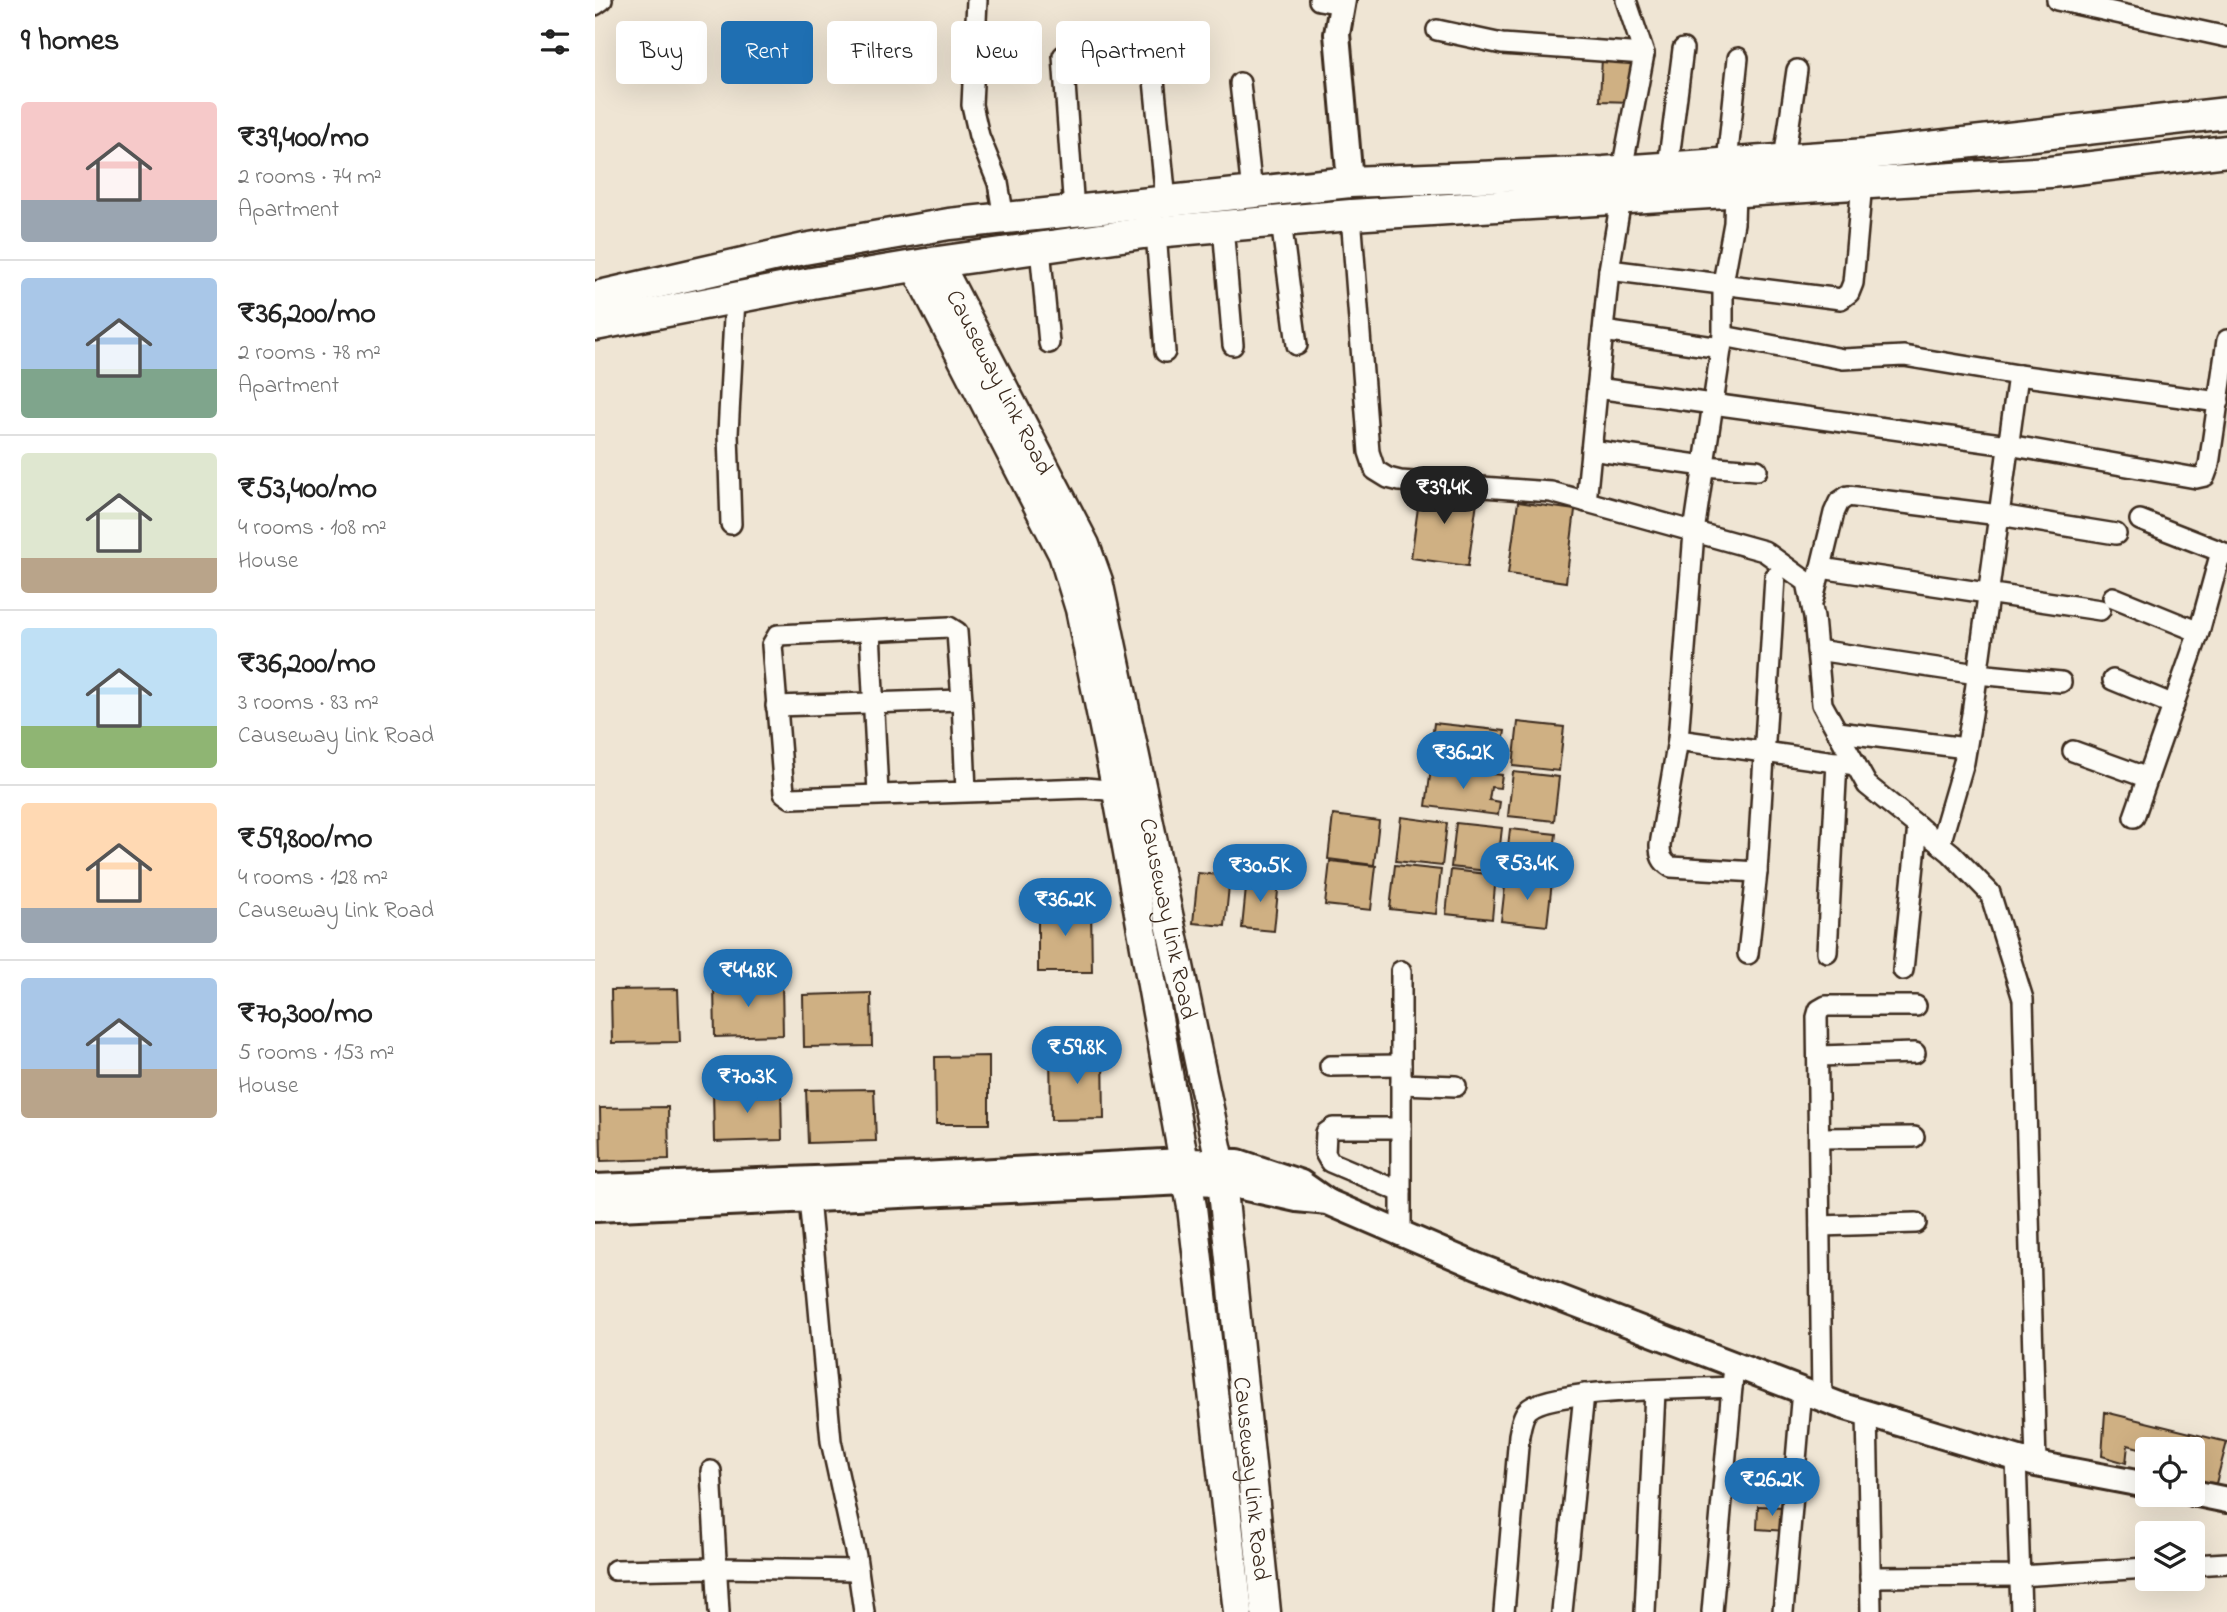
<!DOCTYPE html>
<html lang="en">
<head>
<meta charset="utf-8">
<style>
  :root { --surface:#fff; --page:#f6f6f6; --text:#222; --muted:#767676; --line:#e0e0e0; --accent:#1f6fb2 }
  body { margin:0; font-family:"Indie Flower",sans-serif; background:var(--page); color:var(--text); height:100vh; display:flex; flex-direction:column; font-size:26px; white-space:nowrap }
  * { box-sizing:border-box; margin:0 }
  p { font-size:23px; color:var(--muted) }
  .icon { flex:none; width:38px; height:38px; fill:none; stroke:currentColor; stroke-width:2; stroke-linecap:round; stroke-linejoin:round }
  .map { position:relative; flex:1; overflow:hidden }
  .side { display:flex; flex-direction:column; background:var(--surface); width:595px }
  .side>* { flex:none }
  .hud { position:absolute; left:21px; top:21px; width:665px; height:63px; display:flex; gap:14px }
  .buttons { position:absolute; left:1540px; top:1437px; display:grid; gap:14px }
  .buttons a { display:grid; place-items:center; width:70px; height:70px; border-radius:7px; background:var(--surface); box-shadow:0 7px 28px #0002; font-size:35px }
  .price { position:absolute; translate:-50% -60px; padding:0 16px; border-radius:24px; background:var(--accent); color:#fff; font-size:23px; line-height:46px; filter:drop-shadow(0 2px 4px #0008) }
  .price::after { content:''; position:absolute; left:50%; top:42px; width:21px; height:16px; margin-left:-10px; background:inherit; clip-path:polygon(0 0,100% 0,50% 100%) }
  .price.active { background:#222; color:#fff }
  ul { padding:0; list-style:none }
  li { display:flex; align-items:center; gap:21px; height:175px; padding:0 21px }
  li+li { border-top:2px solid var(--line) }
  li span { display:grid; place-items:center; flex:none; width:196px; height:140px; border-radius:7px; color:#555 }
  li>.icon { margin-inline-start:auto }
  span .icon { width:84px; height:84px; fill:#fffc; stroke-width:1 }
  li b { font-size:30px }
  h2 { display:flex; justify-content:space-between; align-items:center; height:84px; padding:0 21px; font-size:30px }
  .chip { padding:0 24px; border-radius:7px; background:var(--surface); box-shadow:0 7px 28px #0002; font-size:24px; line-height:63px }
  .chip.active { background:var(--accent); color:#fff }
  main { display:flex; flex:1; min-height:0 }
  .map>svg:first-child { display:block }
  .building { fill:#cfb083; stroke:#3b2a1e; stroke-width:2 }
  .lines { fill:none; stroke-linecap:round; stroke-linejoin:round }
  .minor-casing { stroke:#3b2a1e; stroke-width:24 }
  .tertiary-casing { stroke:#3b2a1e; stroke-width:30 }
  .secondary-casing { stroke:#3b2a1e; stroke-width:33 }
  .primary-casing { stroke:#3b2a1e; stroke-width:35 }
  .minor { stroke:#fdfcf7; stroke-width:19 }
  .tertiary { stroke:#fdfcf7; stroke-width:24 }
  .secondary { stroke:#fdfcf7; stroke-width:28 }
  .primary { stroke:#fdfcf7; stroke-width:30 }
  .labels { text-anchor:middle; stroke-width:6; stroke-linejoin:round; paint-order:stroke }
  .street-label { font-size:24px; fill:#3b2a1e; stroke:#fdfcf7 }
</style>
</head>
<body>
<main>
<section class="side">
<h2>9 homes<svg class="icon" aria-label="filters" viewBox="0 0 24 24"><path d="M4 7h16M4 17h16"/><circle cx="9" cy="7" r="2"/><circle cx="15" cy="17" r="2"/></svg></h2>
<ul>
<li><span style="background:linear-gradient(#f6c9c9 70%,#9aa5b1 0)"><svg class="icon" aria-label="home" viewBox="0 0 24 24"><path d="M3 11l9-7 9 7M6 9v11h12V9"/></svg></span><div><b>₹39,400/mo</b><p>2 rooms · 74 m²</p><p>Apartment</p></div></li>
<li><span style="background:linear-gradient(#a9c7e8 65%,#7fa58c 0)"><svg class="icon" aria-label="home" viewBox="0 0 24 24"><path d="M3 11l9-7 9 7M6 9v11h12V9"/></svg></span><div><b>₹36,200/mo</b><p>2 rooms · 78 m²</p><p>Apartment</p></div></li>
<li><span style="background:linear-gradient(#dfe7d0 75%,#b9a48a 0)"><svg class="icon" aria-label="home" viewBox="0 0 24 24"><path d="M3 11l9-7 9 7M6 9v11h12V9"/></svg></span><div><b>₹53,400/mo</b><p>4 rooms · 108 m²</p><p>House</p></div></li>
<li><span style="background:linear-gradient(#bfe0f5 70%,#8fb573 0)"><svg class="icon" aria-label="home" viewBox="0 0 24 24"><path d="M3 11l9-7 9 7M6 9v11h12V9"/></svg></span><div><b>₹36,200/mo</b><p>3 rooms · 83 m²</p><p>Causeway Link Road</p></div></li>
<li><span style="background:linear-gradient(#ffd9b3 75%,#9aa5b1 0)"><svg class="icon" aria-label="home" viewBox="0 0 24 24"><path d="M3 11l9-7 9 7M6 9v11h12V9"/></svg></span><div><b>₹59,800/mo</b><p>4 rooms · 128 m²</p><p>Causeway Link Road</p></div></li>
<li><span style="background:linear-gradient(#a9c7e8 65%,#b9a48a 0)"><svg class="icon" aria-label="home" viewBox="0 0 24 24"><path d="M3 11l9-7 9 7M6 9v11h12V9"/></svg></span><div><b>₹70,300/mo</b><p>5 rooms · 153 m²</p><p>House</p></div></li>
</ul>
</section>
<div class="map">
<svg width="1632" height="1612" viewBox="0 0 1632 1612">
  <rect width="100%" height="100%" fill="#efe5d4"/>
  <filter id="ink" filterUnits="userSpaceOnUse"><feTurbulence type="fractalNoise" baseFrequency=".0143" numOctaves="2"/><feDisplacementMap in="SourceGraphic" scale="14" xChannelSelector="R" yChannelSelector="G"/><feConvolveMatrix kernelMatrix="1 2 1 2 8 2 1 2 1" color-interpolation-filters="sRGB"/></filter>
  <g filter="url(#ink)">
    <!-- building -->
    <g class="building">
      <polygon points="1007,57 1039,59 1037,102 1005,101"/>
      <polygon points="826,486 883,494 873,566 816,558"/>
      <polygon points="923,502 980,510 971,582 913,574"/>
      <polygon points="923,722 969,727 964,771 918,766"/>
      <polygon points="839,723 910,731 908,744 899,743 897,756 908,757 906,770 834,762"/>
      <polygon points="836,768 907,775 905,788 896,787 894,800 905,802 903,815 831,806"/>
      <polygon points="918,772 964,777 959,821 913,816"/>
      <polygon points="738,815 784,821 779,865 733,859"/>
      <polygon points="806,817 852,823 847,866 801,861"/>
      <polygon points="861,823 907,828 902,872 856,867"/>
      <polygon points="915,829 961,834 956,878 910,873"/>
      <polygon points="735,861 781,866 776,910 730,905"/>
      <polygon points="800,865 846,870 841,914 795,909"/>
      <polygon points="856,870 901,875 897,919 851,914"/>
      <polygon points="603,873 635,876 630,926 598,923"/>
      <polygon points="911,877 957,882 952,926 906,921"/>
      <polygon points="652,878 684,881 679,931 647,928"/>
      <polygon points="443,904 496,904 497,972 443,972"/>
      <polygon points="187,982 188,1035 120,1037 119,984"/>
      <polygon points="83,989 85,1042 17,1043 16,990"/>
      <polygon points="276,993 277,1046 209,1047 208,995"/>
      <polygon points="508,1051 509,1119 456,1120 455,1052"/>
      <polygon points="394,1056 394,1124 341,1124 340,1057"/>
      <polygon points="186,1088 187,1140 119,1142 118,1089"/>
      <polygon points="279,1089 281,1141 213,1143 211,1090"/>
      <polygon points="73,1107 74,1159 6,1161 5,1108"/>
      <polygon points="1510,1412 1632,1442 1620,1487 1598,1480 1603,1463 1598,1462 1598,1449 1552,1450 1533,1445 1531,1463 1507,1456"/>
      <polygon points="1163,1506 1192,1507 1191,1531 1162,1529"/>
    </g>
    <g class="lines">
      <defs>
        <g id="minor">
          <polyline points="382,0 377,105 384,136 403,183 409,218"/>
          <polyline points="724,0 747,4"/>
          <polyline points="1462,0 1632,37"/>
          <polyline points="0,5 7,0"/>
          <polyline points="842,30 907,44 1049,54"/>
          <polyline points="468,56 479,211"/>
          <polyline points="559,80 571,201"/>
          <polyline points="645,83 657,192"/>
          <polyline points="1189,159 1202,70"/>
          <polyline points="1132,162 1143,58"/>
          <polyline points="1073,166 1088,49"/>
          <polyline points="1140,192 1139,223 1128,283 1128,336 1099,532 1083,740 1261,765"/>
          <polyline points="756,215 774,452 780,470 793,478 805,481 956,492 1169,551 1212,582 1219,617 1227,704 1272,785 1356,853 1395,893 1428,999 1441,1464"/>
          <polyline points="686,221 702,345"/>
          <polyline points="628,226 638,345"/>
          <polyline points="561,232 570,352"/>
          <polyline points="445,248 454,343"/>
          <polyline points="1014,270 1246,299 1254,293 1258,283 1267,183"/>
          <polyline points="1008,331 1126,348"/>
          <polyline points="1128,336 1248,359 1309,356 1423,375 1624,402"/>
          <polyline points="1002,388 1413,445 1601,478 1610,476 1614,465 1632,340"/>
          <polyline points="996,450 1109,466 1162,470"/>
          <polyline points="991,502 1014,270 1026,200 1027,170 1049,54 1031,0"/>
          <polyline points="1545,520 1632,554"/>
          <polyline points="136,524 133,434 140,298"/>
          <polyline points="1226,568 1505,610"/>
          <polyline points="1518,597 1604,632"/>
          <polyline points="1218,600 1239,513 1244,502 1253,496 1404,515 1521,534"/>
          <polyline points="275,631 283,793"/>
          <polyline points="1222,650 1382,674 1466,682"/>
          <polyline points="1518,680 1579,705"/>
          <polyline points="181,706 367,700"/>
          <polyline points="1243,732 1371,748"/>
          <path d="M 1083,740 L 1065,845 C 1065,856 1067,862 1076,867 L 1162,872"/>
          <polyline points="1478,751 1553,778"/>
          <polyline points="371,791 367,700 362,632 354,627 183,635 177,645 189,793 196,798 491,788 522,791"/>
          <polyline points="1539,817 1604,632 1626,552"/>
          <polyline points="1345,844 1369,762 1377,714 1423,375"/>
          <polyline points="1232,952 1242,762"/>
          <polyline points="1153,954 1162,872 1180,577"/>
          <polyline points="1308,970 1323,826"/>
          <polyline points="806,971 806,1233"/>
          <polyline points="1224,1056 1320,1053"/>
          <polyline points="735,1066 806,1065"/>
          <polyline points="806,1084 861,1086"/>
          <polyline points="806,1128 738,1128 731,1133 730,1153 735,1162 806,1192"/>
          <polyline points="1224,1138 1319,1137"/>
          <polyline points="213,1187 236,1441 261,1556 269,1612"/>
          <polyline points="1225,1226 1321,1223"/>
          <polyline points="1227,1398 1222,1017 1224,1010 1231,1006 1321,1006"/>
          <polyline points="1272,1413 1276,1612"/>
          <polyline points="1421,1458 1426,1612"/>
          <polyline points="116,1471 124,1612"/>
          <polyline points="1598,1565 1632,1563"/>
          <polyline points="20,1570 121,1568 263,1570"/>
          <polyline points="1275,1577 1425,1576 1552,1568"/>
          <path d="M 909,1612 L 924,1435 C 926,1426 927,1416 933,1410 C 954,1388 1101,1389 1137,1387"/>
          <polyline points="967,1612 989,1394"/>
          <polyline points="1050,1612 1060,1391"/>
          <polyline points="1117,1612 1138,1376"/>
          <polyline points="1188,1612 1207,1390"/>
        </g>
        <g id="tertiary">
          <polyline points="748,0 742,34 755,182"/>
          <polyline points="0,1187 326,1175 587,1161 643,1162 706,1183 733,1202 882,1266 1247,1406 1441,1464 1552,1485"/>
          <polyline points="0,1209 591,1182 629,1183 702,1199 733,1202"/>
          <polyline points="1598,1493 1632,1500"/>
        </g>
        <g id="secondary">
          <path id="s1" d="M 343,262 L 490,545 L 503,581 L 625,1161 L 671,1612"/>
          <polyline points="320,266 468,554 485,609 522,791 597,1207 643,1612"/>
        </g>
        <g id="primary">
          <polyline points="0,297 209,249 354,224 755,182 1009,172 1272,154 1632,113"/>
          <polyline points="0,325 217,283 343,262 548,233 756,215 1455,172 1632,151"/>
        </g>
      </defs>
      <!-- minor casing -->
      <use href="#minor" class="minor-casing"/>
      <!-- tertiary casing -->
      <use href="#tertiary" class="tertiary-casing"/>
      <!-- secondary casing -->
      <use href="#secondary" class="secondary-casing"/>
      <!-- primary casing -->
      <use href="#primary" class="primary-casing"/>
      <!-- minor -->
      <use href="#minor" class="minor"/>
      <!-- tertiary -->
      <use href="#tertiary" class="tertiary"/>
      <!-- secondary -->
      <use href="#secondary" class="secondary"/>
      <!-- primary -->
      <use href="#primary" class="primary"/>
    </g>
  </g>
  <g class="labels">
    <!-- street labels -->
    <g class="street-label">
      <text dy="8" stroke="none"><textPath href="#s1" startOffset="135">Causeway Link Road</textPath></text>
      <text dy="8" stroke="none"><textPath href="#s1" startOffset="702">Causeway Link Road</textPath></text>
      <text dy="8" stroke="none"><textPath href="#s1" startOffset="1269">Causeway Link Road</textPath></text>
    </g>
  </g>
</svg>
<div class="buttons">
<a><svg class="icon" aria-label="locate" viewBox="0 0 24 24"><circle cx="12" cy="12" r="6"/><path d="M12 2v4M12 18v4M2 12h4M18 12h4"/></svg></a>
<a><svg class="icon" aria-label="layers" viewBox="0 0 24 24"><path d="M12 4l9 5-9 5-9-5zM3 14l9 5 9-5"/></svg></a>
</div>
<b class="price active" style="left:849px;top:526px">₹39.4K</b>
<b class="price" style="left:868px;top:791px">₹36.2K</b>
<b class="price" style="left:932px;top:902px">₹53.4K</b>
<b class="price" style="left:665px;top:904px">₹30.5K</b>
<b class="price" style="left:470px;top:938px">₹36.2K</b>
<b class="price" style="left:153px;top:1009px">₹44.8K</b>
<b class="price" style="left:482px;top:1086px">₹59.8K</b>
<b class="price" style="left:152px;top:1115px">₹70.3K</b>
<b class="price" style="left:1177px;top:1518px">₹26.2K</b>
<div class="hud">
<a class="chip">Buy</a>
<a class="chip active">Rent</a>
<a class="chip">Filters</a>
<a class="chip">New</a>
<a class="chip">Apartment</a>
</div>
</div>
</main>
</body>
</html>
